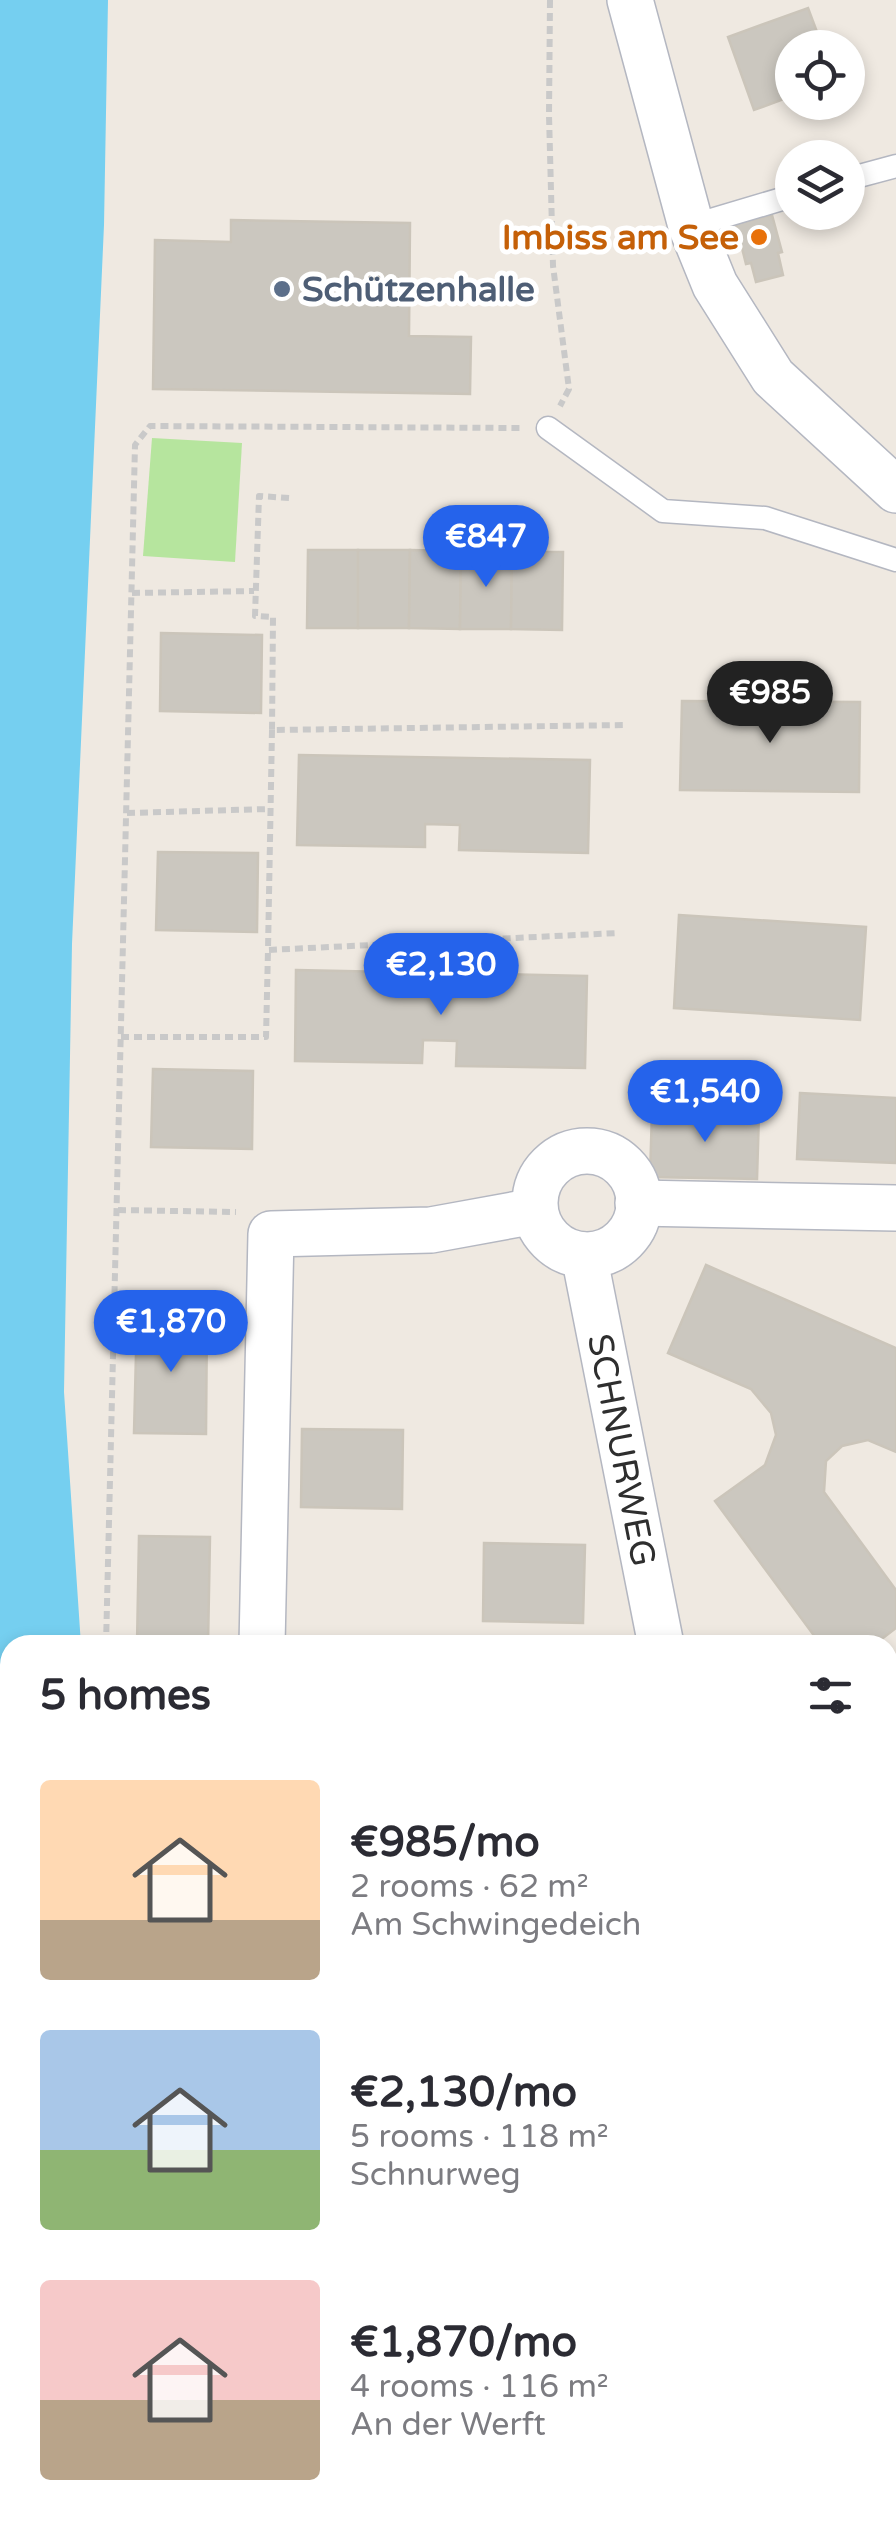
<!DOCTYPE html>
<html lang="en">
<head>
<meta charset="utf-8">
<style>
  :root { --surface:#fff; --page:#f2f2f3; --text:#2b2b33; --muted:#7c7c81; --accent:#2563eb }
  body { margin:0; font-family:"Varela Round",sans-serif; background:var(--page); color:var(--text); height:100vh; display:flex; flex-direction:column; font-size:38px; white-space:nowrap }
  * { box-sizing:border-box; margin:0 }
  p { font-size:32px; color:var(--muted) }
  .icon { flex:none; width:55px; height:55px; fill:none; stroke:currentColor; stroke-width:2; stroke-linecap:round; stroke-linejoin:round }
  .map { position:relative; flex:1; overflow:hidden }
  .side { position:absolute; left:0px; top:1635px; width:898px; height:892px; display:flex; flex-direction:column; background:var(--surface); border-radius:30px 30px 0 0; box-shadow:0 5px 15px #0003 }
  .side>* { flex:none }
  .fabs { position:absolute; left:775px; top:30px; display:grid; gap:20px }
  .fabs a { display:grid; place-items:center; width:90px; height:90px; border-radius:50%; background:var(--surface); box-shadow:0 5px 15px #0003; font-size:50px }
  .price { position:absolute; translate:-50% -85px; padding:0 22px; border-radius:35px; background:var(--accent); color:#fff; font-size:32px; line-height:65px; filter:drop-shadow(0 2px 5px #0008) }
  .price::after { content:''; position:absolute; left:50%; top:60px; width:30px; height:22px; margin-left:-15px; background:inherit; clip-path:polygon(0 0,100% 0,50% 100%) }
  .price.current { background:#222; color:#fff }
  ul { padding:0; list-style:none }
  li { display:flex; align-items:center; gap:30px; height:250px; padding:0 40px }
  li span { display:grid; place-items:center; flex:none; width:280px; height:200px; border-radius:10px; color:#555 }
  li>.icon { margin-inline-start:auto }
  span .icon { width:120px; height:120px; fill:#fffc; stroke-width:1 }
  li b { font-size:42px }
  h2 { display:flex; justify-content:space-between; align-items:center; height:120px; padding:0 40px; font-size:42px }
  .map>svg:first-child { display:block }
  .green { fill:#b6e59e }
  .water { fill:#75cff0 }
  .building { fill:#cbc7bf; stroke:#cbc5ba; stroke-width:2.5 }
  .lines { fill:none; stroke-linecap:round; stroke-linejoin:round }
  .service-casing { stroke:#b4b7c1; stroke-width:25 }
  .minor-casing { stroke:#b4b7c1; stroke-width:48 }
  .path { stroke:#c9c9c9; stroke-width:6; stroke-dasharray:8 5; stroke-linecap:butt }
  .service { stroke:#fff; stroke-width:22 }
  .minor { stroke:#fff; stroke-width:45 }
  .food-dot { fill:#e8710a; stroke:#fff; stroke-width:4 }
  .service-dot { fill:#5c6f8a; stroke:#fff; stroke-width:4 }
  .labels { text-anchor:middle; stroke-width:10; stroke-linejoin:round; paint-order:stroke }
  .food-label { font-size:35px; font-weight:bold; fill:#c56008; stroke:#fff; text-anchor:end }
  .service-label { font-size:35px; font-weight:bold; fill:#4e5e75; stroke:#fff; text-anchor:start }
  .street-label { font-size:35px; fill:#2e2e2e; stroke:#fff }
</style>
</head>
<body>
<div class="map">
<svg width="896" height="2526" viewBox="0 0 896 2526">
  <rect width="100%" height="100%" fill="#efe9e1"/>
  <!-- green -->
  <polygon class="green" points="152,438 242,443 235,562 143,556"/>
  <!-- water -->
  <polygon class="water" points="0,0 108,0 104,225 72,944 64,1392 81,1645 10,1645 10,2518 640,2518 661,2526 0,2526"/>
  <!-- building -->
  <g class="building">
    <polygon points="808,8 823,48 792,48 792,96 754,110 728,37"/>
    <polygon points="772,215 782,252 778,253 783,275 756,282 751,263 746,264 736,224"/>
    <polygon points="231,220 410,223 409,336 471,337 470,394 153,389 155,240 231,242"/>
    <polygon points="308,550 358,550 358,628 307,628"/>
    <polygon points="358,550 410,550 409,628 358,628"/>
    <polygon points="410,550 461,551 460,629 409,628"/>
    <polygon points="461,551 512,552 511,629 460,629"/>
    <polygon points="512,552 563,552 562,630 511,629"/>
    <polygon points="161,633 262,635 261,713 160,711"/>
    <polygon points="682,701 860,702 859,792 680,790"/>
    <polygon points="299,755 590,760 588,853 459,850 460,825 425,824 425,847 297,845"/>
    <polygon points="158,852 258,853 257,932 156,930"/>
    <polygon points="679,915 866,927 860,1020 674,1008"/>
    <polygon points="296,970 587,976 585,1068 456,1066 457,1041 423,1040 422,1063 295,1061"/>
    <polygon points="153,1069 253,1071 252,1149 151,1147"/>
    <polygon points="800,1093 896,1098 896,1163 797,1159"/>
    <polygon points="652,1111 759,1113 757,1179 650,1177"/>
    <polygon points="706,1265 896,1348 896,1452 868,1440 842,1446 826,1461 824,1492 896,1590 896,1628 874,1645 821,1645 715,1501 765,1465 776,1435 771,1413 751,1389 668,1353"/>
    <polygon points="137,1315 207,1316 206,1434 134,1433"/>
    <polygon points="302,1429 403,1430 402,1509 301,1507"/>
    <polygon points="139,1536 210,1537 208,1645 137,1645"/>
    <polygon points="484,1543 585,1545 583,1623 483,1621"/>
    <polygon points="891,1699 896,1699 896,1741 890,1741"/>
    <polygon points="712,2518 793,2518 789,2526 727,2526"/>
  </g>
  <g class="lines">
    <defs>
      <g id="service">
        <polyline points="848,179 896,166"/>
        <polyline points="691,226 792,196"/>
        <polyline points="548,428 663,511 765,518 896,560"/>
        <polyline points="835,2518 851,2526"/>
      </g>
      <g id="minor">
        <polyline points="630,0 691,226 715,285 773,377 896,490"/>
        <circle cx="587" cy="1203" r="52"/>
        <polyline points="638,1203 896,1208"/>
        <polyline points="584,1255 661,1645"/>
        <polyline points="262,1645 271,1234 431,1230 535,1211"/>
        <polyline points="888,2325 896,2328"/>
      </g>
    </defs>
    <!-- service casing -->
    <use href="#service" class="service-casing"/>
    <!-- minor casing -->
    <use href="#minor" class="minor-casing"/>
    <!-- path -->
    <g class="path">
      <polyline points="550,0 549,115 553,266 569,389 560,406"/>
      <polyline points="289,498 259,496 255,616 273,617 272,730 624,725"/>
      <polyline points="132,593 254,591"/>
      <polyline points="272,730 268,950 618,933"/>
      <polyline points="127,813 270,809"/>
      <polyline points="121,1037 266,1037 268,950"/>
      <polyline points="118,1210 236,1212"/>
      <polyline points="106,1645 135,445 150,426 521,428"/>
      <polyline points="888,2207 896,2153"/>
      <polyline points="611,2518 631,2526"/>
      <polyline points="677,2518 698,2526"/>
    </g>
    <!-- service -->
    <use href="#service" class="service"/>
    <!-- minor -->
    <use href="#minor" class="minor"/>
  </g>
  <!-- markers -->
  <circle class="food-dot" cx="759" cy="237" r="10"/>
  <circle class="service-dot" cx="282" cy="289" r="10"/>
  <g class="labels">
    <!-- food labels -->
    <g class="food-label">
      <text x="739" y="249">Imbiss am See</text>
    </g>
    <!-- service labels -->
    <g class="service-label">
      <text x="302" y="301">Schützenhalle</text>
    </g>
    <!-- street labels -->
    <g class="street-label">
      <text transform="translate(622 1450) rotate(79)" y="12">SCHNURWEG</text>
    </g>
  </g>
</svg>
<div class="fabs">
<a><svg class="icon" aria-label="locate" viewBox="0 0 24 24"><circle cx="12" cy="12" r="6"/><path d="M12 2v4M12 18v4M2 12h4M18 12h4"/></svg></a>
<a><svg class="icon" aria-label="layers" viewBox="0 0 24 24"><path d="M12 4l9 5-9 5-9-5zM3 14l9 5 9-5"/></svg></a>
</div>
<b class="price" style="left:486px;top:590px">€847</b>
<b class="price current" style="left:770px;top:746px">€985</b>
<b class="price" style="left:441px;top:1018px">€2,130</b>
<b class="price" style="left:705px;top:1145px">€1,540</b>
<b class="price" style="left:171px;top:1375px">€1,870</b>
<section class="side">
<h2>5 homes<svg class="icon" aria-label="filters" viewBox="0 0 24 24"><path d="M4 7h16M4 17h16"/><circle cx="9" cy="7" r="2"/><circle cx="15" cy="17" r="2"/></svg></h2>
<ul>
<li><span style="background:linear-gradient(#ffd9b3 70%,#b9a48a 0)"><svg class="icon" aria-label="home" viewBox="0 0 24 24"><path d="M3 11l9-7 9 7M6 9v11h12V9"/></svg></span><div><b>€985/mo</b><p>2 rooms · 62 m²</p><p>Am Schwingedeich</p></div></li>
<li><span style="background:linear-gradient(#a9c7e8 60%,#8fb573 0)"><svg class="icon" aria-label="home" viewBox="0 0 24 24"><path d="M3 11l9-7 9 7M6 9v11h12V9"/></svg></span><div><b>€2,130/mo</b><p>5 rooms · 118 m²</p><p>Schnurweg</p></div></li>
<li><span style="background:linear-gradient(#f6c9c9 60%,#b9a48a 0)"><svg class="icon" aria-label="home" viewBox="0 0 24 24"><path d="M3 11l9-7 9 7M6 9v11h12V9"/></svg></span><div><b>€1,870/mo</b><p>4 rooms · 116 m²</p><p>An der Werft</p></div></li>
</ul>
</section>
</div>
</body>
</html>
